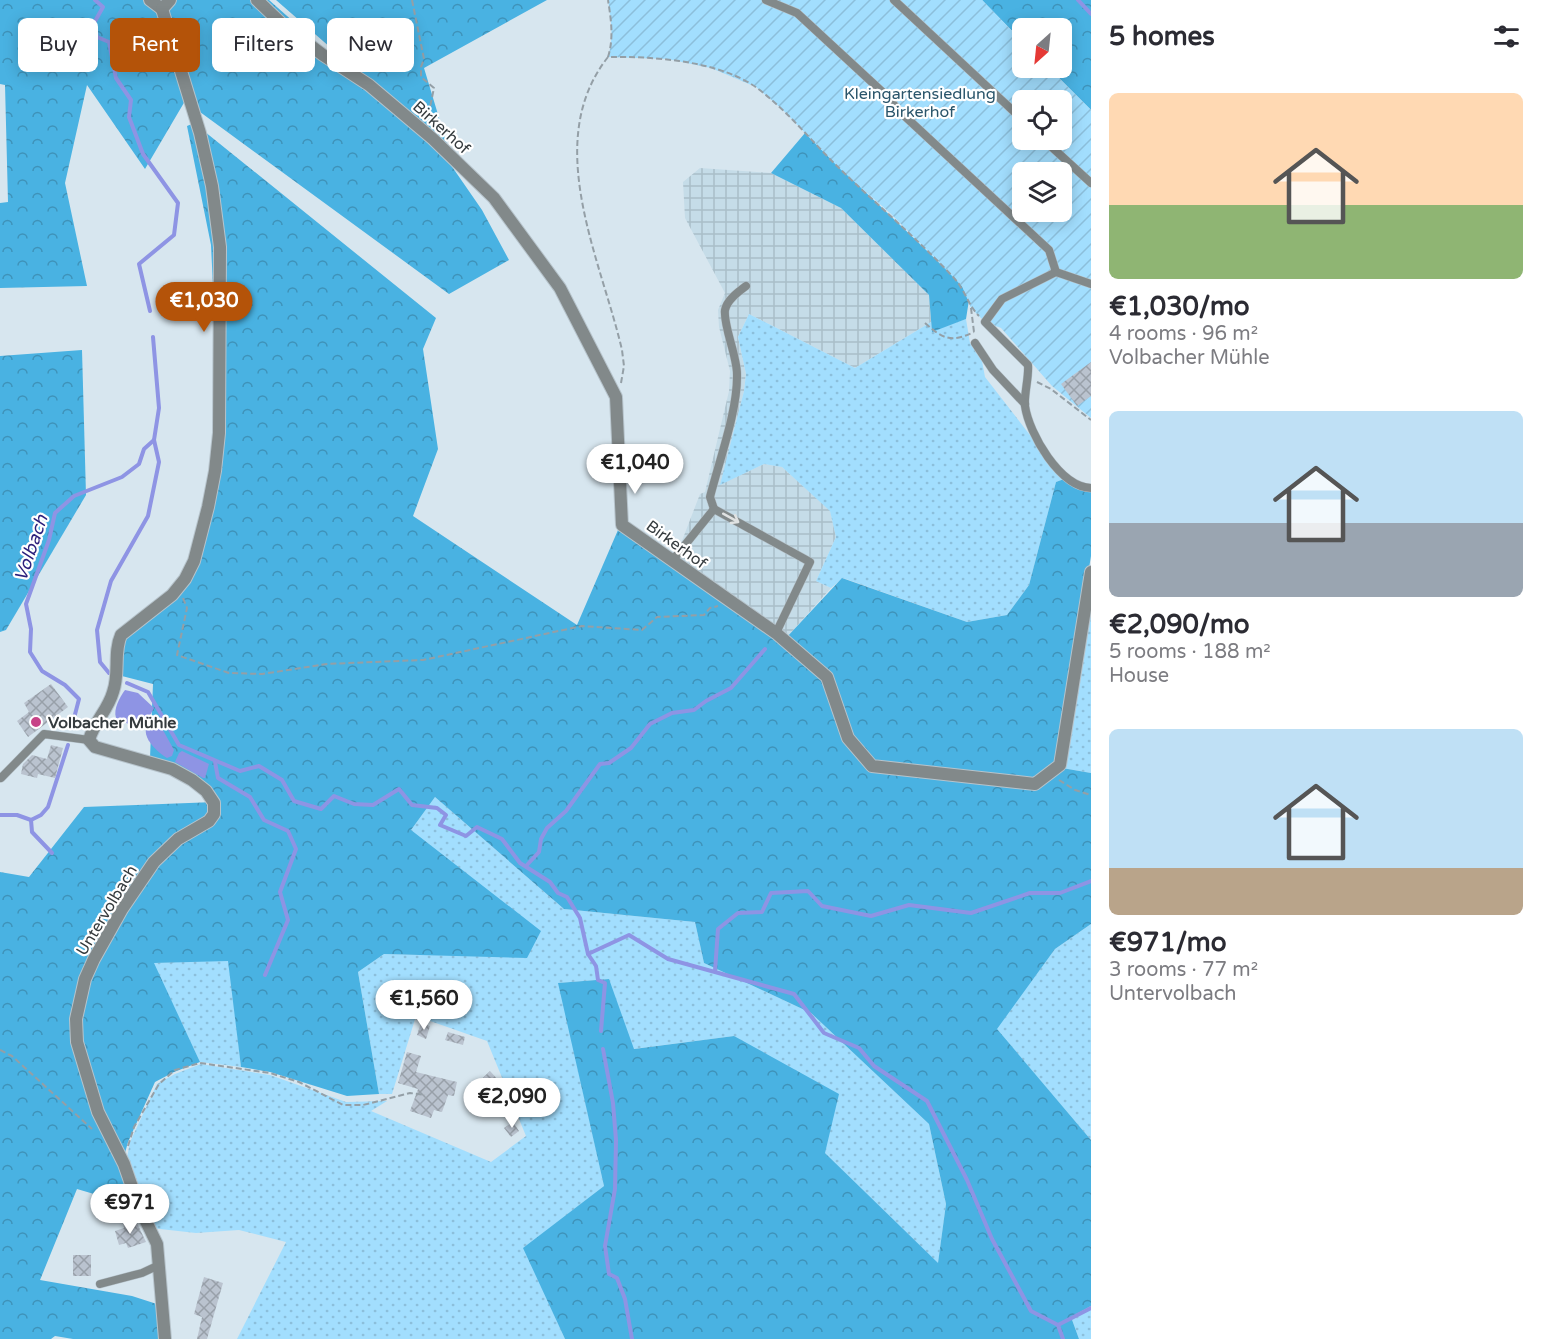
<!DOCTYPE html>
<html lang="en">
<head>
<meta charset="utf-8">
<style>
  :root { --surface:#fff; --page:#f7f7f7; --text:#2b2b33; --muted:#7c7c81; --accent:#b45309 }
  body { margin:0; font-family:"Varela Round",sans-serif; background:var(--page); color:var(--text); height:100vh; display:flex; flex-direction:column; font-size:22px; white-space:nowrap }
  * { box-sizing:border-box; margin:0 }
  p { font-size:20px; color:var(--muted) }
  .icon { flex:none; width:33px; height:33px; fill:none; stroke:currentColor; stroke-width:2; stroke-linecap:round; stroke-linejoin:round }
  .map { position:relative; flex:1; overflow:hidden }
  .sheet { display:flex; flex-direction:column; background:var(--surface); width:450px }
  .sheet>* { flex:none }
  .hud { position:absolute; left:18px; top:18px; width:570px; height:54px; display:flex; gap:12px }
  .needle { width:39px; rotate:207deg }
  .buttons { position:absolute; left:1012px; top:18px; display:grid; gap:12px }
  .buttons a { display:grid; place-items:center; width:60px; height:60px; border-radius:9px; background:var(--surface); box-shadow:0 3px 15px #0003; font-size:30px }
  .price { position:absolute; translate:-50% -51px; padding:0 14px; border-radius:21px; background:#fff; color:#222; font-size:20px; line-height:39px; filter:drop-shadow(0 2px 3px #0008) }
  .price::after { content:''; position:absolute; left:50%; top:36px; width:18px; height:14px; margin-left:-9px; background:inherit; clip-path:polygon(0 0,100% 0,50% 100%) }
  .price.current { background:var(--accent); color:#fff }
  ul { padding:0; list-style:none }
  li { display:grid; align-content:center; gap:12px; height:318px; padding:0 18px }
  li span { display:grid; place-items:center; height:186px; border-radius:9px; color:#555 }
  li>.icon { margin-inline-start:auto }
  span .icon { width:108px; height:108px; fill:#fffc; stroke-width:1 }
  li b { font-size:26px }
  h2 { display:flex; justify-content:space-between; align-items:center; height:72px; padding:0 18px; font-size:26px }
  .tag { padding:0 21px; border-radius:9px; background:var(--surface); box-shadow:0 3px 15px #0003; font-size:21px; line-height:54px }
  .tag.current { background:var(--accent); color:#fff }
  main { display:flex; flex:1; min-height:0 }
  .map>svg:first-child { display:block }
  .industrial { fill:url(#industrial-grid) }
  .grass { fill:url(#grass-dots) }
  .forest { fill:url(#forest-crowns) }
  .garden { fill:url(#garden-furrows); fill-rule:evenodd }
  .water { fill:#8e94e4 }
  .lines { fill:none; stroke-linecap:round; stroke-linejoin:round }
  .stream { stroke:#8e94e4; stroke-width:4 }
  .building { fill:url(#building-cross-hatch) }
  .service-casing { stroke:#b7c4cc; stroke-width:9 }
  .minor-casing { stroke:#b7c4cc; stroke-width:14 }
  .path { stroke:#949fa6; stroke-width:2; stroke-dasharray:6 3; stroke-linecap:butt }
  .service { stroke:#82898a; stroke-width:8 }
  .minor { stroke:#82898a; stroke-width:12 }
  .oneway { stroke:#e0e2e2 }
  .poi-dot { fill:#c74387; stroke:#fff; stroke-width:2 }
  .labels { text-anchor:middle; stroke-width:4.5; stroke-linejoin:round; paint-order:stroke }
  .park-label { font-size:16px; fill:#2a556b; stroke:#fff }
  .street-label { font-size:16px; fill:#353b3e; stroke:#fff }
  .poi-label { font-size:16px; font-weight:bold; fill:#353b3e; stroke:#fff; text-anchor:start }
  .water-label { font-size:18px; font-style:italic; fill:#2b1f7c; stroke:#fff }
</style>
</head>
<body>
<main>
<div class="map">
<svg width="1091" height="1339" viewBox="0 0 1091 1339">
  <defs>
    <pattern id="industrial-grid" width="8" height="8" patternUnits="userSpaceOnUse" patternTransform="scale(1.5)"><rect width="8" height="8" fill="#c5dce8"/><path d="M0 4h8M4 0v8" fill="none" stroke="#aabec8"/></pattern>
    <pattern id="grass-dots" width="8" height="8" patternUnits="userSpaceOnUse" patternTransform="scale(1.5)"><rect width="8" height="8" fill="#a2defe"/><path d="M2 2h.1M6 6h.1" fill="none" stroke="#8cbfdb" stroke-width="1.8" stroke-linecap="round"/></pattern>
    <pattern id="forest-crowns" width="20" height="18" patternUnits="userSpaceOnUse" patternTransform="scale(1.5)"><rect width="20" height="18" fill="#49b2e2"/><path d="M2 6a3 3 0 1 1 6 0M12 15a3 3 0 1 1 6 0" fill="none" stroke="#3e92b9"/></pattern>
    <pattern id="garden-furrows" width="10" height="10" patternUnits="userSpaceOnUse" patternTransform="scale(1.5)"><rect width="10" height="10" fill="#a2defe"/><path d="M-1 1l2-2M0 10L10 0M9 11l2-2" fill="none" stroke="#8cbfdb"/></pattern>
    <pattern id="building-cross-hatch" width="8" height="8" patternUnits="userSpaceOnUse" patternTransform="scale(1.5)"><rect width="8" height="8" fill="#bac3cf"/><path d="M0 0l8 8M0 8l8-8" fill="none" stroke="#98a0a9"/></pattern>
  </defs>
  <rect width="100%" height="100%" fill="#d7e6ef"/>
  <!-- industrial -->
  <polygon class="industrial" points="700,168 771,173 841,208 929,295 931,322 855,368 749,314 738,337 746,374 744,391 721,484 764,464 782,467 830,510 836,537 816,581 831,588 786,638 675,559 700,494 705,492 729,391 730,371 719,327 718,310 725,293 685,218 683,182"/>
  <!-- grass -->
  <g class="grass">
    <polygon points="749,314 855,368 931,322 932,331 966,319 970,343 982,361 985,377 1064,479 1056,482 1029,585 1007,615 967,622 843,578 831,588 816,581 836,537 830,511 782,467 764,464 720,485 744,391 746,374 738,337"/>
    <polygon points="1091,597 1091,773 1062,768"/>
    <polygon points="435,797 564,909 695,922 704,963 811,1013 929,1124 946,1204 938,1264 825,1153 734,1036 633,1049 608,979 559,983 604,1186 524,1248 565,1339 237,1339 286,1242 239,1230 196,1233 151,1228 126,1163 130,1142 157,1084 175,1074 201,1064 270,1075 346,1102 387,1101 371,1111 491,1162 526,1136 487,1041 416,1016 392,1094 379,1094 358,972 384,954 425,955 411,830"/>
    <polygon points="1091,924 1091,1140 996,1029 1055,949"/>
    <polygon points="229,960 241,1067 200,1062 153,963"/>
    <polygon points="1091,1306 1091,1339 1079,1339 1071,1317"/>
  </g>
  <!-- forest -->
  <g class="forest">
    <polygon points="0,0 269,0 444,155 482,210 509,260 449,294 185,101 145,169 87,85 65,183 87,286 0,288 0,203 8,202 5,85 0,84"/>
    <polygon points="276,0 547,0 424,68 449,151"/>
    <polygon points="982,0 1091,0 1091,110 1049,68 1062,68 1062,28 1023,28 1023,42"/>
    <polygon points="194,123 436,318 423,349 438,449 413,516 577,625 618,530 721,602 775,635 824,680 846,740 871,769 1034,789 1062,768 1091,773 1091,924 1055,949 997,1029 1091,1140 1091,1306 1071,1317 1079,1339 565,1339 523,1248 604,1186 558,983 609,979 634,1049 734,1036 839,1094 825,1153 938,1263 946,1204 929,1124 811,1013 704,963 695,922 564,909 435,797 411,830 541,931 527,958 384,954 358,972 379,1094 347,1096 270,1072 241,1067 228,961 154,963 200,1062 174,1072 155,1082 128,1142 122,1164 138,1207 77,1189 40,1280 132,1296 163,1306 164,1339 73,1339 55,1336 51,1339 0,1339 0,872 29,877 84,807 215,802 150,758 153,684 118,675 123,638 185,588 220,435 211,245 187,126"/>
    <path d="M 805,133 C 856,185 911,233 962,286 L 969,300 L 966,319 L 932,332 L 929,295 L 841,208 L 771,173 Z"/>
    <polygon points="82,350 86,495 6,630 0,632 0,356"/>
    <polygon points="1064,479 1091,489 1091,556 1057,762 1033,781 874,764 850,736 828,676 786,638 842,578 967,622 1007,615 1029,585 1056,482"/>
  </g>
  <!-- garden -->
  <path class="garden" d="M 608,0 L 982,0 L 1023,42 L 1023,68 L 1049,68 L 1091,110 L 1091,418 L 1052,386 L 1001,328 L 985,322 L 971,308 L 962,286 L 937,260 L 890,213 L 839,168 L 782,109 L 756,87 L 711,68 L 668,59 L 608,57 C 614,38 611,19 608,0 ZM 1023,100 L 1062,100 L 1062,140 L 1023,140 ZM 1023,172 L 1062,172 L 1062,212 L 1023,212 Z"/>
  <!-- water -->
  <g class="water">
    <path d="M 125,690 L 138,693 L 154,708 L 146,723 L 139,729 L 116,718 C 113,709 120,697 125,690 Z"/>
    <path d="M 154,720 L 158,721 L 174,750 L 172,756 L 167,758 C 155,751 134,730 154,720 Z"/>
    <polygon points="182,751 209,764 205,778 203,778 175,762 179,753"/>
  </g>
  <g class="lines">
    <!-- stream -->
    <g class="stream">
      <polyline points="95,0 103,7 94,23 97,37 109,42 116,78 131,100 129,117 143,154 178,203 174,235 139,264 150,311"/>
      <polyline points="1078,0 1091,14"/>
      <polyline points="109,673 100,662 97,630 111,581 148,516 159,462 154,440"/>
      <polyline points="127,683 148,692 179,745 240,771 259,766 282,780 294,801 321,809 334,796 354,804 373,805 399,789 412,805 437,808 446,815 440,825 466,836 477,827 502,839 520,863 550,882 558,893 567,897 580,918 588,954 629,935 668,959 794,994 824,1033 859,1048 874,1066 927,1101 967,1180 992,1239 1031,1311 1058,1325 1063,1339"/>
      <polyline points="72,726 79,699 65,685 42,671 30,652 31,629 26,604 49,540 55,513 74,496 122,477 139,464 144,449 154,440 159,408 153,337"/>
      <polyline points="215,762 218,778 250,797 264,820 288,831 296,849 280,892 288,920 265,975"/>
      <polyline points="0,815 17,815 31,820 41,815 48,807 68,745"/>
      <polyline points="31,820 32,832 52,853"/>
      <polyline points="526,866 539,852 541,839 547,828 566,811 600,764 609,763 631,748 650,724 672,713 694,710 706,701 731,688 765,649"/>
      <polyline points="588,954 596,966 598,980 605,983 601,1031"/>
      <polyline points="715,971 718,929 738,913 762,912 771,893 808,891 822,906 871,916 909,905 971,913 1030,893 1060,893 1091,881"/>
      <polyline points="603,1049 613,1103 616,1140 615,1189 605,1246 609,1274 617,1278 625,1299 632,1339"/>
      <polyline points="1058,1325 1091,1308"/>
    </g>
  </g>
  <!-- building -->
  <g class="building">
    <polygon points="1091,362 1091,396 1077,406 1061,384"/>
    <polygon points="51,684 68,707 28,737 17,721 29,712 24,703"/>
    <polygon points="51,745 63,748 55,778 38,774 37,778 21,774 23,764 32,755 47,759"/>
    <polygon points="421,1023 430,1026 426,1039 417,1035"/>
    <polygon points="448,1032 465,1037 463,1045 445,1040"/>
    <polygon points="407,1052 421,1056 416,1072 457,1082 454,1096 448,1095 442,1112 434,1110 431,1118 410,1111 418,1089 398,1083"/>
    <polygon points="490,1071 500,1082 481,1099 471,1089"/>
    <polygon points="513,1122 519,1131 511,1137 504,1128"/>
    <polygon points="135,1219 146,1242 128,1248 126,1243 119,1245 115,1231 124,1228 123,1223"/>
    <rect x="73" y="1255" width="18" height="21"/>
    <polygon points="204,1277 223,1283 207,1339 197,1339 202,1317 194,1314"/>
  </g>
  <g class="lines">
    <defs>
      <g id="service">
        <polyline points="766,0 797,13 889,98 897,109 1049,250 1056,272"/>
        <polyline points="894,0 1023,120"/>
        <polyline points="1044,140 1091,183"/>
        <path d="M 1091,284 L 1056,272 L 1002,299 L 985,322 L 1028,365 C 1029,378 1024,393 1025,406 C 1029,434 1060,487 1091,488"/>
        <polyline points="975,343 993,370 1025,404"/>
        <path d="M 714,509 L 710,497 C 719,461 738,410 737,374 C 737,356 723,325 725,310 C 727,300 738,292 746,286"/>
        <polyline points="672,561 714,509 810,562 776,633"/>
        <polyline points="1,778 44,734 89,740"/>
        <polyline points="100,1284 142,1273 159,1265"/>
      </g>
      <g id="minor">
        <polyline points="150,0 162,9"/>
        <polyline points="257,0 281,23 323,55 369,85 433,139 494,198 560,288 616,397 622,525 776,633 827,677 848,738 872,766 1035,784 1060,765 1091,572"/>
        <path d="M 162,9 L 200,133 L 212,186 L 220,247 L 219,433 L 215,471 L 208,507 L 194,561 L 185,579 L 172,595 L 121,635 C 113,653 120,673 113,692 C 108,710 94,722 89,740 L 95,747 L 172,769 L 192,780 L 206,791 L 214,803 L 214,814 L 209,821 L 178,839 L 154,862 L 122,909 L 94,959 L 85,979 L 76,1019 L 77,1042 L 98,1112 L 124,1164 L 139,1207 L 157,1244 L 165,1339"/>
        <polyline points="162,9 170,0"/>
      </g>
    </defs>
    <!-- service casing -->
    <use href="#service" class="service-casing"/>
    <!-- minor casing -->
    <use href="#minor" class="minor-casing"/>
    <!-- path -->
    <g class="path">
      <polyline points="412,0 424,59 421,67 421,77 434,88 429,112 425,117"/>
      <path d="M 608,57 C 614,38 611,19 608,0"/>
      <polyline points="971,308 974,332"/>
      <path d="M 925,323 C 943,339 951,343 974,332"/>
      <polyline points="1037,382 1051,389 1091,420"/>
      <path d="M 621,383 L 624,366 L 622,350 C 601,259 541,142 608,57 C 653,56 720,61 757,88 C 788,111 812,142 839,168 C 877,205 918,239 954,278 C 965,290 968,305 979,316"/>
      <polyline points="183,598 187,608 177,655 229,673 262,674 327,664 423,660 582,626 642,630 657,617 704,615 710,608 718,606"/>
      <polyline points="1059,780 1075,790 1091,795"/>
      <polyline points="0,1050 12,1056 92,1129"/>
      <polyline points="128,1146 134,1127 159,1084 175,1070 200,1063 270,1073 299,1082 343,1105 363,1105 410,1093 425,1095"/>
    </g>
    <!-- service -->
    <use href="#service" class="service"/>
    <!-- minor -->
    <use href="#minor" class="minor"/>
  </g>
  <!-- one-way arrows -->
  <defs><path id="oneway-shaft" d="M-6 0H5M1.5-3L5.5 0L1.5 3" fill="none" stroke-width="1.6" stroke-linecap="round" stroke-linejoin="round" transform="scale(1.5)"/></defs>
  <use class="oneway" href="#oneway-shaft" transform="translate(731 518) rotate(29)"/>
  <!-- markers -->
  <circle class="poi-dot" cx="36" cy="722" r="6"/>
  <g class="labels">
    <!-- park labels -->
    <g class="park-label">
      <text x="920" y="99">Kleingartensiedlung<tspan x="920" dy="18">Birkerhof</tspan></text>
    </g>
    <!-- street labels -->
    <g class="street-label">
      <text transform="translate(442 127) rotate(42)" y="6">Birkerhof</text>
      <text transform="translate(677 544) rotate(36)" y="6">Birkerhof</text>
      <text transform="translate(106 910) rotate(-59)" y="6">Untervolbach</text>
    </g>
    <!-- poi labels -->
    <g class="poi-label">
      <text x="48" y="728">Volbacher Mühle</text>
    </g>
    <!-- water labels -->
    <g class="water-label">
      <text transform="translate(31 548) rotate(-71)" y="6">Volbach</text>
    </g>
  </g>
</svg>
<div class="buttons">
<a><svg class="needle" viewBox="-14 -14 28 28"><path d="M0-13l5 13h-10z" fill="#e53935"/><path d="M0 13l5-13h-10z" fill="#7c7c81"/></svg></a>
<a><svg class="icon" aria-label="locate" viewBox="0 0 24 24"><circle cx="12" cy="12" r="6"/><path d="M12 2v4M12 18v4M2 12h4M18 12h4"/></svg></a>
<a><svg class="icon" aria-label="layers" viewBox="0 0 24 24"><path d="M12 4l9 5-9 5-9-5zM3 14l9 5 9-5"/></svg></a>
</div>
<b class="price current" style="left:204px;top:333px">€1,030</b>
<b class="price" style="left:635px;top:495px">€1,040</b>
<b class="price" style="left:424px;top:1031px">€1,560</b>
<b class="price" style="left:512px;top:1129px">€2,090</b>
<b class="price" style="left:130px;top:1235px">€971</b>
<div class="hud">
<a class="tag">Buy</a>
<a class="tag current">Rent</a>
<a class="tag">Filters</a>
<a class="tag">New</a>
</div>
</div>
<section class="sheet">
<h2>5 homes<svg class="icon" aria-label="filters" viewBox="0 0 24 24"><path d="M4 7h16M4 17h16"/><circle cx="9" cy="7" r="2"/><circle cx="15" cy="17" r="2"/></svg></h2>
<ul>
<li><span style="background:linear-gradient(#ffd9b3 60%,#8fb573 0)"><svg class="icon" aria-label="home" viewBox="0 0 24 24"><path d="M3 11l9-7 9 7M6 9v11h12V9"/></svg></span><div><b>€1,030/mo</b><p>4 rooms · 96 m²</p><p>Volbacher Mühle</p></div></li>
<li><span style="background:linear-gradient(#bfe0f5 60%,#9aa5b1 0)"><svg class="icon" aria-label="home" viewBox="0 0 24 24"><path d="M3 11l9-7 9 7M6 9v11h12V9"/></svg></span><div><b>€2,090/mo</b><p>5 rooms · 188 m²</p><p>House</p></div></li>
<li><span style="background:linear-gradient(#bfe0f5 75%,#b9a48a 0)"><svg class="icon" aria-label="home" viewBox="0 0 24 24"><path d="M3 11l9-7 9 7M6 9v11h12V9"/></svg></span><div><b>€971/mo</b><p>3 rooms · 77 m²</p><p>Untervolbach</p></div></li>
</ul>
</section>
</main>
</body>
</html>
